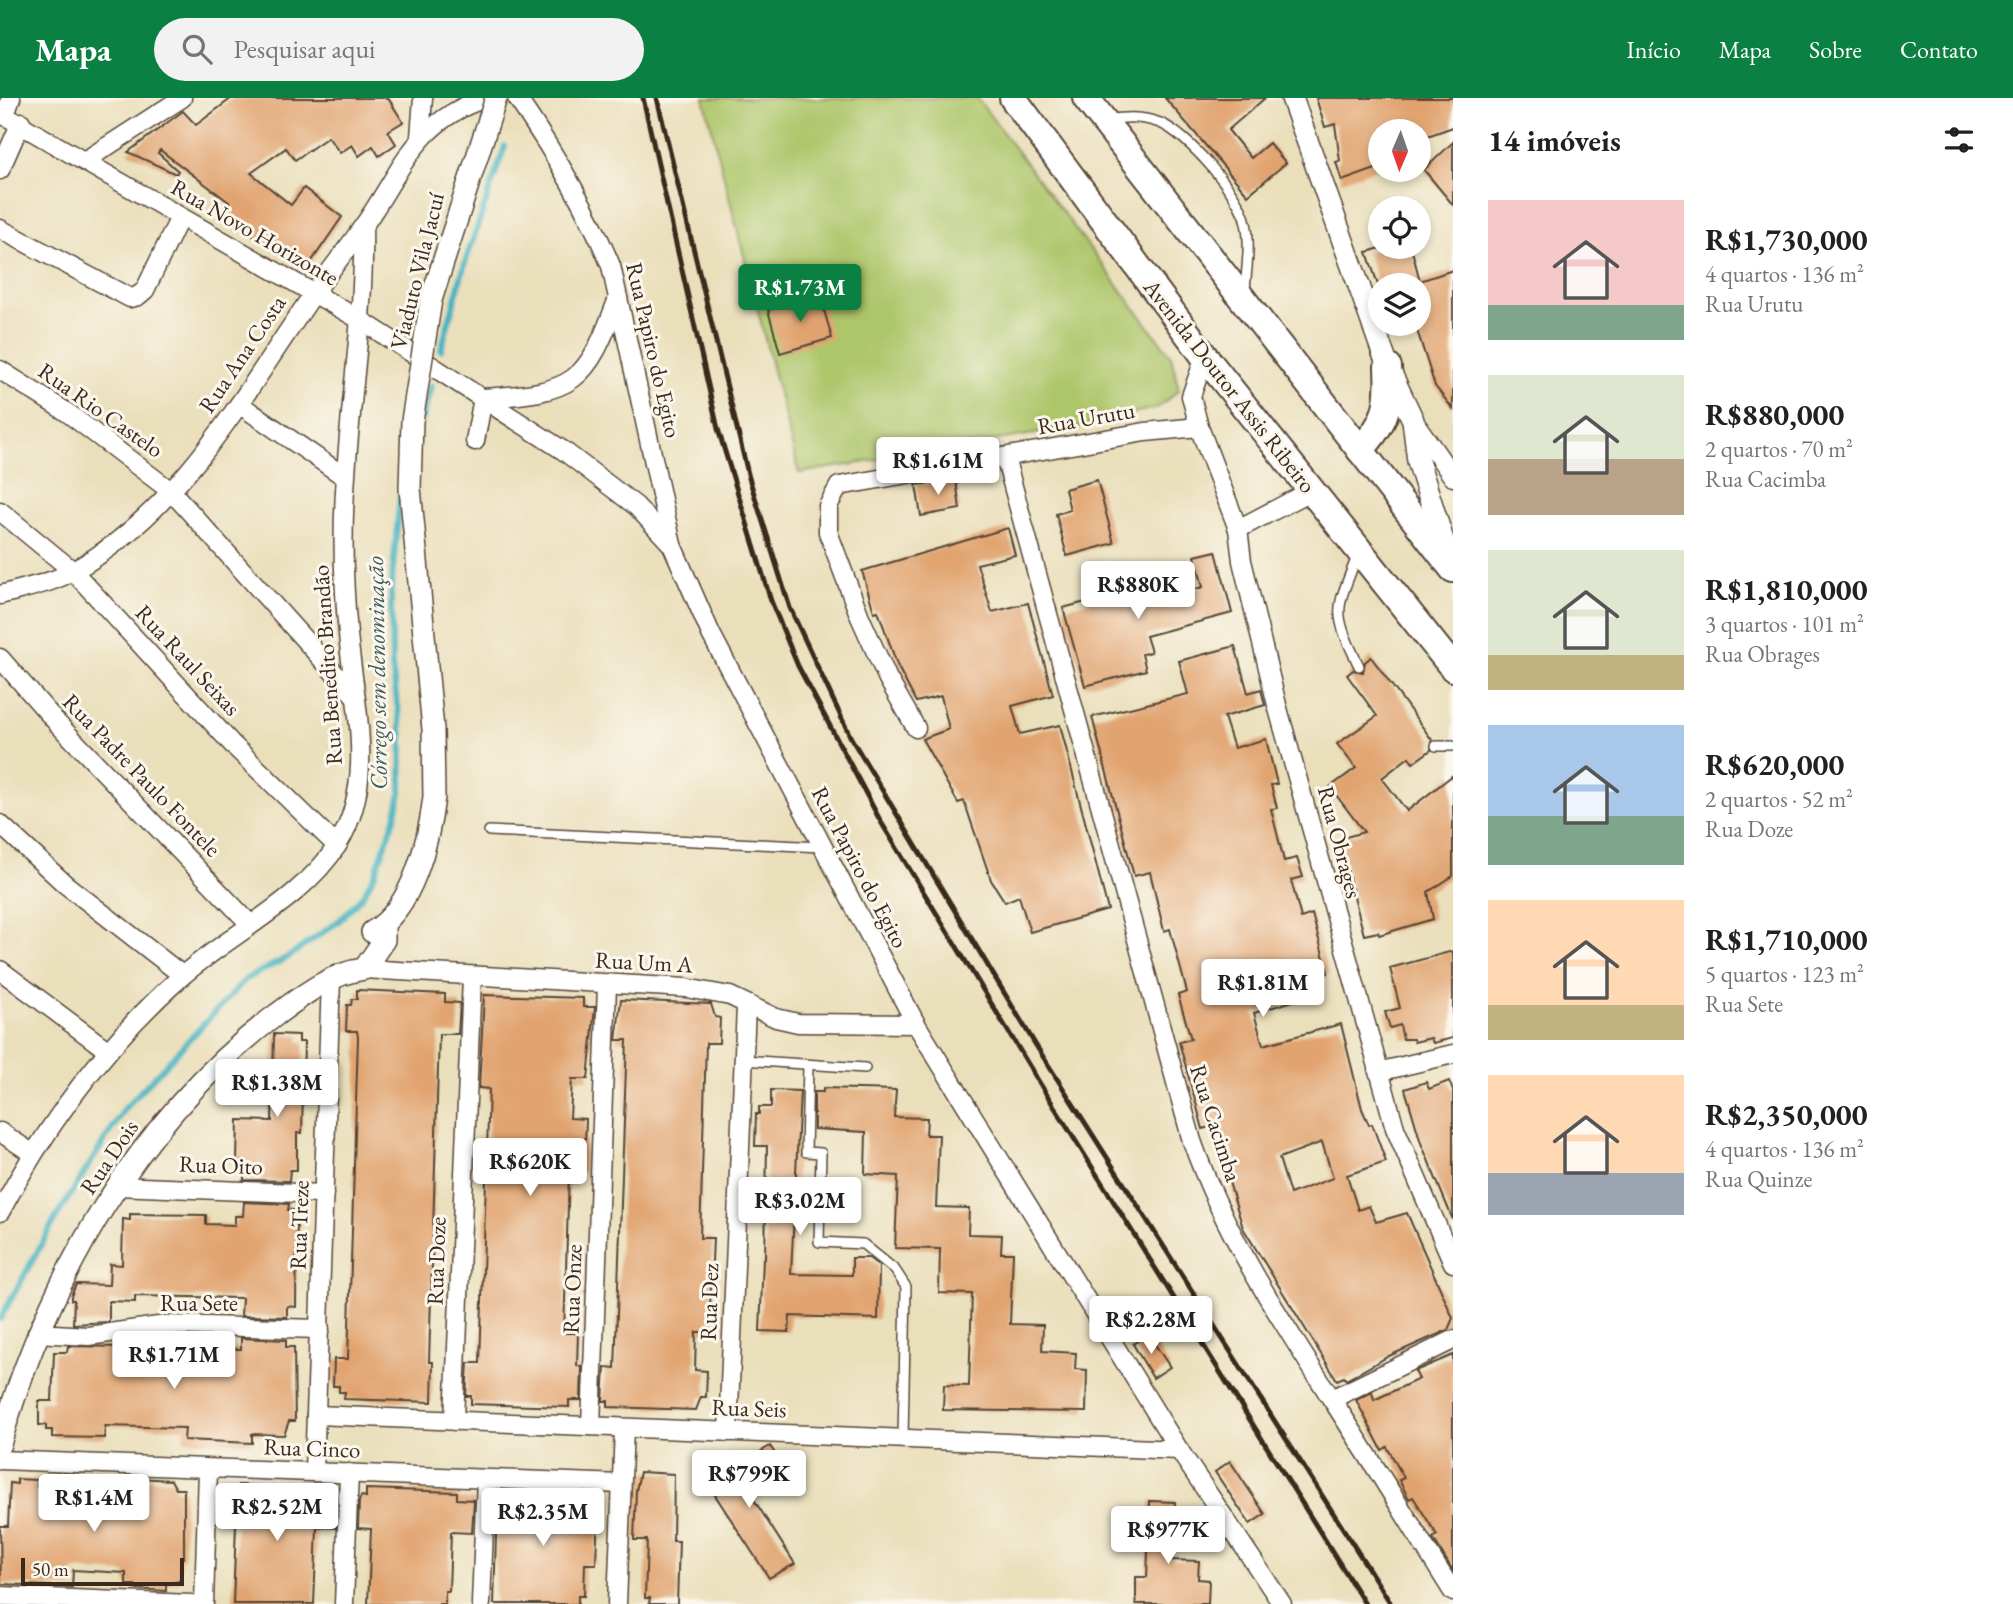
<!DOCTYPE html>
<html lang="pt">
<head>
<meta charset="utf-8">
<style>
  :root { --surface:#fff; --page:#f2f2f2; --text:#202124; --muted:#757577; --accent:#0b8043 }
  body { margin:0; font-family:"EB Garamond",serif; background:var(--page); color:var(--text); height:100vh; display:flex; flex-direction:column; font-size:26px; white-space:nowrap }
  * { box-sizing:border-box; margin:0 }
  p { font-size:23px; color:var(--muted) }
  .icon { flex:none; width:38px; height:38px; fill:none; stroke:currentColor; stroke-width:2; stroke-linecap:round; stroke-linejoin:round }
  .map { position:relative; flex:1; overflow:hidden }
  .sheet { display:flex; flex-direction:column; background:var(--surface); width:560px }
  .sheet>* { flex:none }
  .needle { width:46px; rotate:182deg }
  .fabs { position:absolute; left:1368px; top:21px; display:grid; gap:14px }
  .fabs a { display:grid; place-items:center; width:63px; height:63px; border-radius:50%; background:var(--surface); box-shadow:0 4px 10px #0003; font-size:35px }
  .scale { position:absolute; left:21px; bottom:18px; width:163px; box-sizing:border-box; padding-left:7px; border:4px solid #3b2a1e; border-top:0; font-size:19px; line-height:24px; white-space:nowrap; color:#3b2a1e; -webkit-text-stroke:5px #fbf7ec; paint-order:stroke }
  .price { position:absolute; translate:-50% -60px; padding:0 16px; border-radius:7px; background:#fff; color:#222; font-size:23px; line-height:46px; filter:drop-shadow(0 2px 4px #0008) }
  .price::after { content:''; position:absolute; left:50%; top:42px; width:21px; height:16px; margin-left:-10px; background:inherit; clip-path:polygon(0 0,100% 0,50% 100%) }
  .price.on { background:var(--accent); color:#fff }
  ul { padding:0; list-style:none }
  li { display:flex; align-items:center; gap:21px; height:175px; padding:0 35px }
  li span { display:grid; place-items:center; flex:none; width:196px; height:140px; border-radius:0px; color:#555 }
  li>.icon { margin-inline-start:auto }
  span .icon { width:84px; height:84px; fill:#fffc; stroke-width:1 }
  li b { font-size:30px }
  h2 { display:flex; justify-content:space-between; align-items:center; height:84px; padding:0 35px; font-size:30px }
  header { display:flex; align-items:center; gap:42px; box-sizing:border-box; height:98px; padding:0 35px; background:var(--accent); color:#fff }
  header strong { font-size:33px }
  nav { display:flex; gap:38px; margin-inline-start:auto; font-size:24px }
  .search { width:490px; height:63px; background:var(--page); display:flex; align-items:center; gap:18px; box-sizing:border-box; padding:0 24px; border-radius:38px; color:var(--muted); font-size:26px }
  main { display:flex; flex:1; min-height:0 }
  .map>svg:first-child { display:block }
  .green { fill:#aec66b; stroke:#747844; stroke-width:2 }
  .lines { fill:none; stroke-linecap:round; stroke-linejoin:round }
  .stream { stroke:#46b4c1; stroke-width:6 }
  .building { fill:#e1a471; fill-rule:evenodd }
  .service-casing { stroke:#554536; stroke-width:12 }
  .minor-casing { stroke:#554536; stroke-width:21 }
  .tertiary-casing { stroke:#554536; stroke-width:24 }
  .primary-casing { stroke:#554536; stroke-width:30 }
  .service { stroke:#fff; stroke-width:9 }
  .minor { stroke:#fff; stroke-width:18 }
  .tertiary { stroke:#fff; stroke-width:21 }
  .primary { stroke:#fff; stroke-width:26 }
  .rail { stroke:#3b2a1e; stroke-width:5 }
  .tertiary-bridge-casing { stroke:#554536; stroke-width:24; stroke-linecap:butt }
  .tertiary-bridge { stroke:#fff; stroke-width:21 }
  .labels { text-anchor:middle; stroke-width:6; stroke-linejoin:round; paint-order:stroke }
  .street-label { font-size:23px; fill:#3b2a1e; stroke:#fbf7ec }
  .water-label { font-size:24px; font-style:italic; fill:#3f5a57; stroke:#fbf7ec }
</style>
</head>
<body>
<header>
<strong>Mapa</strong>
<div class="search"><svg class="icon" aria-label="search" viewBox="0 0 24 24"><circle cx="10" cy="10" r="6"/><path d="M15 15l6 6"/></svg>Pesquisar aqui</div>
<nav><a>Início</a><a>Mapa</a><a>Sobre</a><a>Contato</a></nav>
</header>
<main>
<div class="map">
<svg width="1453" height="1506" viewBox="0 0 1453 1506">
  <rect width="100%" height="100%" fill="#fbf7ec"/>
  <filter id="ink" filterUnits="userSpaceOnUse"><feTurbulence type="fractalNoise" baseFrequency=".0143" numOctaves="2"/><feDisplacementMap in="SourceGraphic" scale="14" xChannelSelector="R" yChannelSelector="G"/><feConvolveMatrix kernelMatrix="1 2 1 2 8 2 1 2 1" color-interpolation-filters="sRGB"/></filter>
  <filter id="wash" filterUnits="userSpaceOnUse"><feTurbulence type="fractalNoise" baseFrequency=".00686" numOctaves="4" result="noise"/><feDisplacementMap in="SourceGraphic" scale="28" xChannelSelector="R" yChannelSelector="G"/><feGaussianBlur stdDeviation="1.57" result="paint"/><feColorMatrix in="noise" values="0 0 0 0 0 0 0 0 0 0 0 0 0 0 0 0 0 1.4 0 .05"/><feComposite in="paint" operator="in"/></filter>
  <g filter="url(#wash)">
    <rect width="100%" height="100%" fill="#eadfbb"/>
    <!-- green -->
    <polygon class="green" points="704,0 977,0 1171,258 1179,292 1158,309 1082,328 799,375"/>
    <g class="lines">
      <!-- stream -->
      <g class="stream">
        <polyline points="441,252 465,165 505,48"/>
        <polyline points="422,321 431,288"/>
        <polyline points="0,1221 56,1120 125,1010 246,881 290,858 340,822 363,797 375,776 395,720 401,695 402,638 392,569 391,491 401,388"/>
      </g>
    </g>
    <g id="blocks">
      <!-- building -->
      <g class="building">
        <polygon points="232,0 388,0 403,24 388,33 396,46 379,58 373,48 359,58 352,47 340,55 328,39 295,62 286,50 251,75 291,107 304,90 342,119 305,173 221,116 230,105 160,52 158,55 178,73 176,76 128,54 183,13 196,27"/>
        <polygon points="1165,0 1265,0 1228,32 1251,60 1269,45 1286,65 1248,97"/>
        <polygon points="1316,0 1453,0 1453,29 1419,41 1419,33 1381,33 1381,69 1342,83 1336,64 1340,63 1335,26 1325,29"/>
        <polygon points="1453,44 1453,107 1424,72"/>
        <polygon points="1384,149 1411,149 1420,183 1453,172 1453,311 1435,288 1415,226 1419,226 1419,187 1378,187 1367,154"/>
        <polygon points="820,198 832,240 780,255 768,212"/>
        <polygon points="956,382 960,411 921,418 916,387"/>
        <polygon points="1097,382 1114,445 1067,458 1056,416 1070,412 1065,391"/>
        <polygon points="1008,430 1015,457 977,466 992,514 1028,505 1053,597 1012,608 1020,636 1060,627 1108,812 1030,834 1019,798 1005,804 991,782 964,703 958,705 922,641 949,631 941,598 916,604 898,569 878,513 874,514 862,473"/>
        <polygon points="1216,453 1232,515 1146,538 1151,554 1142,556 1146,572 1085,588 1063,510 1093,502 1091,490 1139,478 1146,505 1203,489 1195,458"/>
        <path d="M 1235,548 L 1248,595 L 1261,591 L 1265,607 L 1224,619 L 1234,650 L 1266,641 L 1277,686 L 1271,687 L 1277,710 L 1271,711 L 1284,763 L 1297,760 L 1303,779 L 1291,782 L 1301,820 L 1312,816 L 1328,875 L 1313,880 L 1316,896 L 1254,915 L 1263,947 L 1341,926 L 1362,1011 L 1369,1027 L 1372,1026 L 1386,1064 L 1347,1077 L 1358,1112 L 1369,1108 L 1376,1124 L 1407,1115 L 1453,1220 L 1448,1232 L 1389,1258 L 1346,1282 L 1344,1279 L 1337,1282 L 1243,1130 L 1212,1028 L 1203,1031 L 1179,944 L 1191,941 L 1178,897 L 1187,894 L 1170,831 L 1164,833 L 1150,774 L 1134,778 L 1092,619 L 1188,596 L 1179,563 ZM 1322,1044 L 1333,1080 L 1290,1096 L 1279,1060 Z"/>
        <polygon points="1371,559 1432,642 1431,652 1413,665 1409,659 1382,680 1407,713 1453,677 1453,778 1428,794 1433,821 1379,837 1378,834 1364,837 1339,741 1364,734 1330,689 1356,670 1337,646 1377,618 1347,577 1353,572 1363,574 1365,564"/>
        <polygon points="1453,853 1453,940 1433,945 1431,940 1414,944 1413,941 1403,941 1400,927 1390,930 1385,914 1400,910 1390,870"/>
        <polygon points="357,892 445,896 445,904 460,905 458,936 439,936 429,1264 433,1264 432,1304 344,1301 345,1294 339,1294 339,1288 333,1288 334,1261 348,1261 358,939 357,933 346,933 347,907 351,907 352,901 357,901"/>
        <polygon points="484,897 583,900 583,909 595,909 588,981 572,981 570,1020 586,1021 584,1074 569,1074 564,1235 578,1235 577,1268 582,1269 581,1302 569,1302 569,1309 471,1306 471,1298 466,1298 468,1265 480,1265 489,991 479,990"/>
        <polygon points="621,902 711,906 715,919 720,920 719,945 706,945 700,1140 713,1140 709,1234 696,1234 695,1272 707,1273 706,1299 701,1299 696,1312 608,1309 608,1303 603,1303 605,1269 615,1270 627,942 616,942"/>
        <polygon points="274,936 299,937 299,944 304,944 302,1035 297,1035 297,1072 290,1072 289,1083 244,1082 244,1063 237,1063 238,1022 272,1023"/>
        <polygon points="1449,983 1453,993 1453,1122 1421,1045 1405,991 1426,984 1429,991"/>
        <polygon points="823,990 896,992 894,1019 927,1020 926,1037 939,1037 936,1109 969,1110 968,1136 1002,1137 1001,1155 1013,1155 1010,1226 1043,1227 1042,1253 1076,1255 1075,1271 1087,1272 1086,1314 943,1312 944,1287 969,1288 972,1196 939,1195 940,1151 895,1150 898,1078 865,1076 866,1034 814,1031 814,994 823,994"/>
        <polygon points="771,992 800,993 791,1176 852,1177 852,1160 869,1160 879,1168 878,1221 790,1218 789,1234 760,1233 763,1161 765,1161 767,1048 755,1048 756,1016 759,1016 759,1009 771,1009"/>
        <polygon points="244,1104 289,1106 288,1112 297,1112 296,1209 287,1208 287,1219 241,1218 242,1200 135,1198 135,1204 109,1203 109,1224 73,1226 74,1202 71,1202 71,1198 76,1186 109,1187 110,1166 122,1167 123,1121 130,1122 130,1116 206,1117 206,1126 235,1127 235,1118 243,1118"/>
        <polygon points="1148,1236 1170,1269 1153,1280 1133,1246"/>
        <polygon points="241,1240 286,1242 286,1249 294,1249 295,1323 289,1323 284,1337 252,1336 252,1345 184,1342 185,1330 105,1328 105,1340 52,1339 52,1332 46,1332 46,1327 39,1327 39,1303 52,1303 54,1254 67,1254 68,1248 241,1251"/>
        <polygon points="1453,1257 1453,1473 1433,1440 1437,1437 1413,1399 1409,1401 1399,1382 1404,1380 1387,1349 1382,1352 1356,1302 1372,1294 1374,1302 1419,1281 1415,1273"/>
        <polygon points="770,1348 778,1360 742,1383 795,1466 769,1480 702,1377 727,1360 733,1370"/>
        <polygon points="1230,1363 1265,1416 1250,1426 1215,1374"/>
        <polygon points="640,1374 674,1376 673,1443 679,1443 677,1506 649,1506 650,1500 645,1500 647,1442 634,1442 636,1393"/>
        <polygon points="138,1380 171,1382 176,1391 184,1391 184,1460 181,1460 180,1483 166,1486 166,1493 135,1491 135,1487 126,1487 126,1475 73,1472 72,1489 1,1486 0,1428 8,1428 10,1385 17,1386 17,1381 37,1382 37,1389 130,1394 130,1383 138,1383"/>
        <polygon points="238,1387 321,1390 325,1403 337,1403 336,1430 317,1429 314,1506 233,1506 236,1427 228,1426 229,1400 238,1395"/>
        <polygon points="366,1391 457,1394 457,1401 474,1402 472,1435 451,1434 449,1493 445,1493 445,1506 368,1506 371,1431 358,1430 359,1404 361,1398 366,1399"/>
        <polygon points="500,1395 589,1399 589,1406 593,1406 593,1412 598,1412 596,1466 585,1466 584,1498 578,1498 578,1506 494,1506 497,1403 500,1403"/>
        <polygon points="1150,1403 1175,1404 1172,1462 1199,1463 1198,1481 1209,1482 1208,1506 1136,1506 1136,1479 1147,1479"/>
      </g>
    </g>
  </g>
  <g filter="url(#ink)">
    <use href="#blocks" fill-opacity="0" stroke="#554536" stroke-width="2"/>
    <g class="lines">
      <defs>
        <g id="service">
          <path d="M 1107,22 C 1125,19 1141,18 1160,25 C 1186,35 1241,97 1246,125 C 1251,147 1246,172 1245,195"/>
          <path d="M 1358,456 C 1336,513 1331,511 1359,568"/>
          <polyline points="1436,648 1453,648"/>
          <polyline points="489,733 821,749"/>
          <polyline points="743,962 865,970"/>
          <polyline points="808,967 806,1054 821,1055 819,1144 863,1146 895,1172 906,1189 903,1341"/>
        </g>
        <g id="minor">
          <path d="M 517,0 C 554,54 586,107 611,168 L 672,447 L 711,536 L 916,926 L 1179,1352 L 1282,1506"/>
          <polyline points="0,15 362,223 564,353 636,408 672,447"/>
          <polyline points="5,17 11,0"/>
          <polyline points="420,39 423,0"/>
          <polyline points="86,62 182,0"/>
          <polyline points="0,72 21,24"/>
          <polyline points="0,131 130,200 138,198 145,192 180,119"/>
          <polyline points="1205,259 1191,298 1199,329 1238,431 1242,463 1277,607 1395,1030 1453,1165"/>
          <polyline points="0,272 68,315 172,394 355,598"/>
          <path d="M 483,300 C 575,294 586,287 618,200"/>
          <polyline points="239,306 345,379"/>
          <polyline points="1413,322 1453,379"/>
          <polyline points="475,343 483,300"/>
          <path d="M 1005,359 L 1192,1043 C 1225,1137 1278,1217 1331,1300 C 1373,1364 1412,1429 1453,1494"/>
          <polyline points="0,413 73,473 233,647 337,748"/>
          <polyline points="1238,431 1311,393"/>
          <path d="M 0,497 C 25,490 53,485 75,472 C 183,410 243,297 312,198 C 328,175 346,153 362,130 C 402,74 414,23 486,0"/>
          <polyline points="0,560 58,626 250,826"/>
          <polyline points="916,630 888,581 860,519 828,434 828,408 839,388 1145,334 1199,329"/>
          <polyline points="0,726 65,786 182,877"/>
          <polyline points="364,871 686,890 730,898 776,920 798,925 916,926"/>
          <polyline points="0,872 107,952"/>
          <polyline points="1378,974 1453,956"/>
          <polyline points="0,1034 32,1055"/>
          <polyline points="116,1088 324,1096"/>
          <path d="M 0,1114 C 47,1026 107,944 182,878 C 230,836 304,801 338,746 C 377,682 354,605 348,536 C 343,483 342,430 346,377 C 351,294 365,212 363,128"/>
          <polyline points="37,1235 88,1238 166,1227 320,1231"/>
          <polyline points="1332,1301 1453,1242"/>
          <polyline points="316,1317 1179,1352"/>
          <polyline points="454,1323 472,879"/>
          <polyline points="591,1328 607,887"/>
          <polyline points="728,1334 746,908"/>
          <polyline points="0,1362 621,1386"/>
          <polyline points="314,1374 331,881"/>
          <polyline points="0,1498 191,1506"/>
          <polyline points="204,1506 208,1371"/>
          <polyline points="344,1506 349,1375"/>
          <polyline points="481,1506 486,1381"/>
          <polyline points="617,1506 624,1330"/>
        </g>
        <g id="tertiary">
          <polyline points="1292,0 1388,269 1413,322 1418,363 1449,461"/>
          <path d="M 372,834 C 413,811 429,742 434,699"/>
          <path d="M 0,1346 C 47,1182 138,1021 276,917 C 302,898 331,875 364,871 L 384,842 L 384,828"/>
        </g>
        <g id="primary">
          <polyline points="1013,0 1205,259 1453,570"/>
          <polyline points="1086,0 1453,471"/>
          <path d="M 1360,352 C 1387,324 1390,307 1388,269"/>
        </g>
      </defs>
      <!-- service casing -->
      <use href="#service" class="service-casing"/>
      <!-- minor casing -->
      <use href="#minor" class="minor-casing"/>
      <!-- tertiary casing -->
      <use href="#tertiary" class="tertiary-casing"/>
      <!-- primary casing -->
      <use href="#primary" class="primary-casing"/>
      <!-- service -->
      <use href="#service" class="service"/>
      <!-- minor -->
      <use href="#minor" class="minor"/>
      <!-- tertiary -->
      <use href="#tertiary" class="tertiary"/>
      <!-- primary -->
      <use href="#primary" class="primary"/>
      <!-- rail -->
      <g class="rail">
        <polyline points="643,0 718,331 771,503 798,568 881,724 1042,989 1365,1506"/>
        <polyline points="657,0 749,380 790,510 851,640 1035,946 1391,1506"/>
      </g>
      <defs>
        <polyline id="tertiary-bridge" points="434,699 433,631 410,390 412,323 431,202 496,0"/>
      </defs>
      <!-- tertiary-bridge casing -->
      <use href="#tertiary-bridge" class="tertiary-bridge-casing"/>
      <!-- tertiary-bridge -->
      <use href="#tertiary-bridge" class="tertiary-bridge"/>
    </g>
  </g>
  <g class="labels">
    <!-- street labels -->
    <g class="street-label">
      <text transform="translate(255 134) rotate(30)" y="8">Rua Novo Horizonte</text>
      <text transform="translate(417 173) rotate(-76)" y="8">Viaduto Vila Jacuí</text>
      <text transform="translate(654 252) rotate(77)" y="8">Rua Papiro do Egito</text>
      <text transform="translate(242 256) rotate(-56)" y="8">Rua Ana Costa</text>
      <text transform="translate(1230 288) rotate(52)" y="8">Avenida Doutor Assis Ribeiro</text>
      <text transform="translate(101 312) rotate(35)" y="8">Rua Rio Castelo</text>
      <text transform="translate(1086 320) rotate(-10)" y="8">Rua Urutu</text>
      <text transform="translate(188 562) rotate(47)" y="8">Rua Raul Seixas</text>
      <text transform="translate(327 567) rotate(-94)" y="8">Rua Benedito Brandão</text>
      <text transform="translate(142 677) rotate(46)" y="8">Rua Padre Paulo Fontele</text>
      <text transform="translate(1340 744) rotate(75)" y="8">Rua Obrages</text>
      <text transform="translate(860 769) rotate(62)" y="8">Rua Papiro do Egito</text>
      <text transform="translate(644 864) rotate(3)" y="8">Rua Um A</text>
      <text transform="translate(1216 1025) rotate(72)" y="8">Rua Cacimba</text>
      <text transform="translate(109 1059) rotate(-56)" y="8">Rua Dois</text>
      <text transform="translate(221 1067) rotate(2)" y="8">Rua Oito</text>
      <text transform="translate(299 1127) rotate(-88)" y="8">Rua Treze</text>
      <text transform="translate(436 1163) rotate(-88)" y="8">Rua Doze</text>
      <text transform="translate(572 1191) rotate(-88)" y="8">Rua Onze</text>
      <text transform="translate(709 1204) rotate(-88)" y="8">Rua Dez</text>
      <text x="199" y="1213">Rua Sete</text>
      <text transform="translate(749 1310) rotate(2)" y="8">Rua Seis</text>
      <text transform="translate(312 1350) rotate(2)" y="8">Rua Cinco</text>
    </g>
    <!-- water labels -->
    <g class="water-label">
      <text transform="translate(377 575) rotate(-91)" y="8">Córrego sem denominação</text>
    </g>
  </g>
</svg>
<div class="fabs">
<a><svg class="needle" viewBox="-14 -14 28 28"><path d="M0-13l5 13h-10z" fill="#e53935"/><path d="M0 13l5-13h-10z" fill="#757577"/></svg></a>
<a><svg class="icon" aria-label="locate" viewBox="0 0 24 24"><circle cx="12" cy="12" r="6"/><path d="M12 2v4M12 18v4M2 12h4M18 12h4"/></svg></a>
<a><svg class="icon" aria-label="layers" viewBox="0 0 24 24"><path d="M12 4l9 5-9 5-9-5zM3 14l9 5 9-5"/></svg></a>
</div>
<div class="scale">50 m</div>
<b class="price on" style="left:800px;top:226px">R$1.73M</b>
<b class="price" style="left:938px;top:399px">R$1.61M</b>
<b class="price" style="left:1138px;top:523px">R$880K</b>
<b class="price" style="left:1263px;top:921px">R$1.81M</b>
<b class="price" style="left:277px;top:1021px">R$1.38M</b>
<b class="price" style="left:530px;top:1100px">R$620K</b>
<b class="price" style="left:800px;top:1139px">R$3.02M</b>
<b class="price" style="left:1151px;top:1258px">R$2.28M</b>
<b class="price" style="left:174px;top:1293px">R$1.71M</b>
<b class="price" style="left:749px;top:1412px">R$799K</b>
<b class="price" style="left:94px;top:1436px">R$1.4M</b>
<b class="price" style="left:277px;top:1445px">R$2.52M</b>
<b class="price" style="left:543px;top:1450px">R$2.35M</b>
<b class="price" style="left:1168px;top:1468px">R$977K</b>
</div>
<section class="sheet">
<h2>14 imóveis<svg class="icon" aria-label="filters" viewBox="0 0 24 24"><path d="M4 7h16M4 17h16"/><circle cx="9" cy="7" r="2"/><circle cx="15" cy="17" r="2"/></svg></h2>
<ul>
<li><span style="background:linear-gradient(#f6c9c9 75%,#7fa58c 0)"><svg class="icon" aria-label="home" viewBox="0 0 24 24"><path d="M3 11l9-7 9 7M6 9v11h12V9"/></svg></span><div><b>R$1,730,000</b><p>4 quartos · 136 m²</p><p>Rua Urutu</p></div></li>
<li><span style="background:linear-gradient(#dfe7d0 60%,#b9a48a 0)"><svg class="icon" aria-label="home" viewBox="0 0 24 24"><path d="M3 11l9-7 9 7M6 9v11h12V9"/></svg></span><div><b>R$880,000</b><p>2 quartos · 70 m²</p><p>Rua Cacimba</p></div></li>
<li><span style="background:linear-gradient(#dfe7d0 75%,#c2b280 0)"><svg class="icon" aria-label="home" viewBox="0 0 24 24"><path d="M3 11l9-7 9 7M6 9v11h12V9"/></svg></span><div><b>R$1,810,000</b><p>3 quartos · 101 m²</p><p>Rua Obrages</p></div></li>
<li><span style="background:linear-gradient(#a9c7e8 65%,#7fa58c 0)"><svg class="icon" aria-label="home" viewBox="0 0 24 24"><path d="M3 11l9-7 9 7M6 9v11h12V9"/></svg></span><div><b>R$620,000</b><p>2 quartos · 52 m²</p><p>Rua Doze</p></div></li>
<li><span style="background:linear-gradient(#ffd9b3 75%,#c2b280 0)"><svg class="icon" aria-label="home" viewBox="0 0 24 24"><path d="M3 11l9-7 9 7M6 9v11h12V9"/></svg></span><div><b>R$1,710,000</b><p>5 quartos · 123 m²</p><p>Rua Sete</p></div></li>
<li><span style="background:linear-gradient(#ffd9b3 70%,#9aa5b1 0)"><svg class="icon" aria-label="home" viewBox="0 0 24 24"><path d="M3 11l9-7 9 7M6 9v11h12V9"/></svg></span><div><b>R$2,350,000</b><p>4 quartos · 136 m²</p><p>Rua Quinze</p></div></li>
</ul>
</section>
</main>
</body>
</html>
